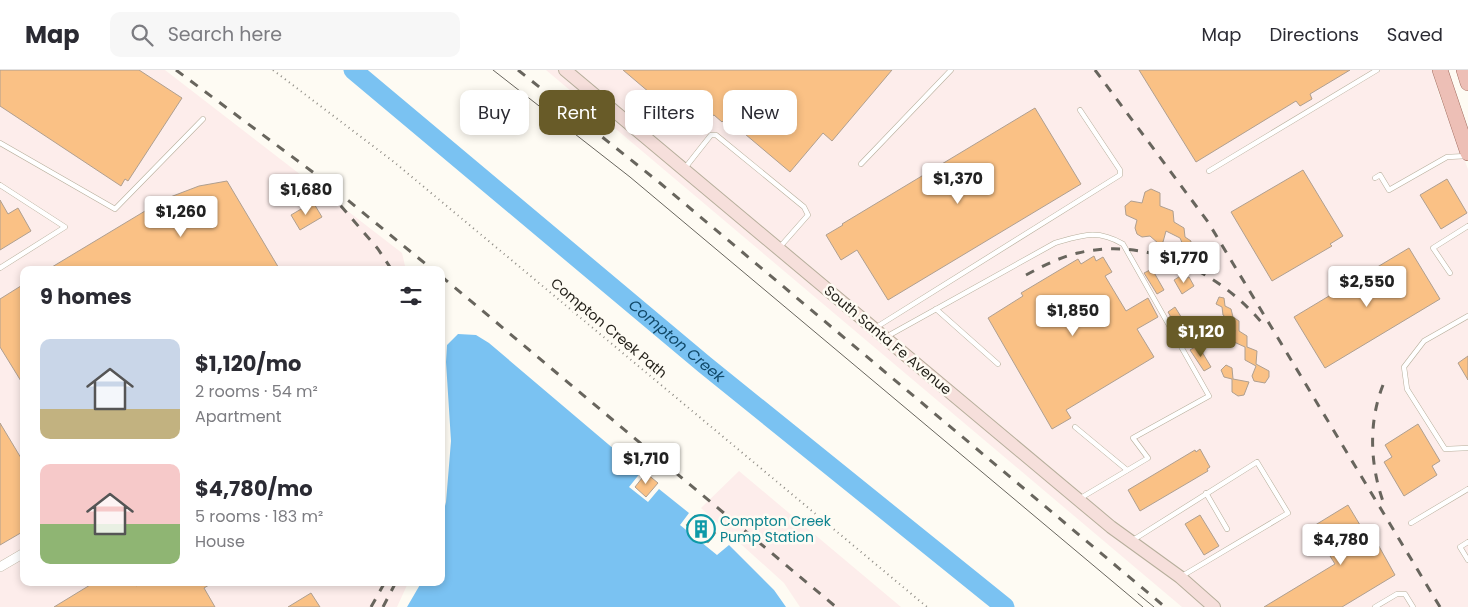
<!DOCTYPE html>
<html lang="en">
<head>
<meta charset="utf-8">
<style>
  :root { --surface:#fff; --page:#f7f7f7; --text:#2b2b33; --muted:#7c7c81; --line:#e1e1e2; --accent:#685b28 }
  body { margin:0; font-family:Poppins,sans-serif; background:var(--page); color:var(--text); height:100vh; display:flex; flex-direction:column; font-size:19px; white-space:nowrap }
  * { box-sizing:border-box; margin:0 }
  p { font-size:16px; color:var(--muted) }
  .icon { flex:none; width:28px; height:28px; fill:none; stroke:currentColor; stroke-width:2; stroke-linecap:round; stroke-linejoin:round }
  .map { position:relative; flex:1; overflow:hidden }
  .sheet { position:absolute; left:20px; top:196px; width:425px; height:320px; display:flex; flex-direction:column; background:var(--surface); border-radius:10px; box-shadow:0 2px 8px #0003 }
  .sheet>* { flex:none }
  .guide { position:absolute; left:460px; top:20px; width:475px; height:45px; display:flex; gap:10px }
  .price { position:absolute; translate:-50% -42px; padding:0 11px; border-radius:5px; background:#fff; color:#222; font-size:16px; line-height:32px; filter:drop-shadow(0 1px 2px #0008) }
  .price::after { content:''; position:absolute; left:50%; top:30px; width:15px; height:11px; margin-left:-8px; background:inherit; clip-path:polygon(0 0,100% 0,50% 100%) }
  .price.selected { background:var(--accent); color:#fff }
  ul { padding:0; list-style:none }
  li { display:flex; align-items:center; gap:15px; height:125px; padding:0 20px }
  li span { display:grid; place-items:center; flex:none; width:140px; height:100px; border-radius:10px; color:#555 }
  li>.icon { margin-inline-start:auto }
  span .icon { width:60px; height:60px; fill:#fffc; stroke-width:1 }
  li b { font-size:21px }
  h2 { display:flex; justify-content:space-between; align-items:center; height:60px; padding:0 20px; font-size:21px }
  .chip { padding:0 18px; border-radius:10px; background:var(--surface); box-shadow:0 2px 8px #0003; font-size:18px; line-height:45px }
  .chip.selected { background:var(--accent); color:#fff }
  header { display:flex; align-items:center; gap:30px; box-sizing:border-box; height:70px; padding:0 25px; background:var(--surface); border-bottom:1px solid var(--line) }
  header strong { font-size:24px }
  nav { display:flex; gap:28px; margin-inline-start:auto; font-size:18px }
  .search { width:350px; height:45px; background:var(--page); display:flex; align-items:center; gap:12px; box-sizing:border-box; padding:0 18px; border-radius:10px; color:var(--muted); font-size:19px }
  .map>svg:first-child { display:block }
  .industrial { fill:#fdedeb }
  .water { fill:#7ac2f2 }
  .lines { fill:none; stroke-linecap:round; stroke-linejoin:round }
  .river { stroke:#7ac2f2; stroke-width:19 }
  .building { fill:#fac185; stroke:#af9f90 }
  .service-casing { stroke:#b6ae9b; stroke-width:5.5 }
  .minor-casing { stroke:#b6ae9b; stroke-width:10 }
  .secondary-casing { stroke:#b6ae9b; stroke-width:14 }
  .primary-casing { stroke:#9e6b5f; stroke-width:16 }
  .path { stroke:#8e8b84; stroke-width:2; stroke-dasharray:1 4; stroke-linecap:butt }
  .service { stroke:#fff; stroke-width:4.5 }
  .minor { stroke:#fff; stroke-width:9 }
  .secondary { stroke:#f6dfdb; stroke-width:12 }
  .primary { stroke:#edbfb6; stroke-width:15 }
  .tram { stroke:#68655d; stroke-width:1 }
  .rail { stroke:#68655d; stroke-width:3; stroke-dasharray:9 9; stroke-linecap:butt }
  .labels { text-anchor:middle; stroke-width:5; stroke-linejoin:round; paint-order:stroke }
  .street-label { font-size:14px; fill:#211e17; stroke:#fefbf3 }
  .culture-label { font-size:14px; fill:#0d838f; stroke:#fefbf3; text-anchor:start }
  .water-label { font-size:15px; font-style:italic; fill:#114969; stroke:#fefbf3 }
</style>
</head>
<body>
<header>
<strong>Map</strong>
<div class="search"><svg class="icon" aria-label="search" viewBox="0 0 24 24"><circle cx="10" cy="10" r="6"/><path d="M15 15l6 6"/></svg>Search here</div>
<nav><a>Map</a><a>Directions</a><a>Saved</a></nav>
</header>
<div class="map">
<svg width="1468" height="537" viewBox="0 0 1468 537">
  <rect width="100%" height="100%" fill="#fefbf3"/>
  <!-- industrial -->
  <g class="industrial">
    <polygon points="0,0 165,0 402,183 406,200 24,200 24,512 408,513 397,537 0,537"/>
    <polygon points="546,0 1432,0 1440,28 1468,99 1468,537 1182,537"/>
    <polygon points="739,401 901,537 800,537 784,513 701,438"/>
  </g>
  <!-- water -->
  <polygon class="water" points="458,264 476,265 489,273 641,402 629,417 648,432 659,419 689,443 680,455 717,485 729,475 774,520 786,537 407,537 421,513 441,512 441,452 446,432 451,371 446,292 447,275"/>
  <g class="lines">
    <!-- river -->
    <path class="river" id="s1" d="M 353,0 L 705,295 L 1005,537"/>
  </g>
  <!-- building -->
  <g class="building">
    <polygon points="0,0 139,0 182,28 128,111 125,109 121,116 0,36"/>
    <polygon points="623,0 892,0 832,71 823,63 790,102 726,48 722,52 714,45 712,46 703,39 708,33 695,22 676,45"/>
    <polygon points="1139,0 1350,0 1310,24 1312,29 1300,36 1296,31 1196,92"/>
    <polygon points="1035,38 1081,114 888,230 857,180 841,190 826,165 843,155 842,154"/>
    <polygon points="1303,100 1343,166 1330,174 1332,176 1272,211 1231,142"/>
    <polygon points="1447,109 1467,143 1441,159 1420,125"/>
    <polygon points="227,111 280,200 47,200 165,129 199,116"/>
    <polygon points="1151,119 1160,123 1160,136 1173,141 1174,152 1184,158 1185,167 1191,171 1190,177 1184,177 1180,168 1166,161 1163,172 1159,174 1150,166 1142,167 1137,164 1135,158 1137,150 1126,145 1125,136 1131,131 1142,133 1145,122"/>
    <polygon points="0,130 8,144 18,138 31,161 0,180"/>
    <polygon points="313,132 322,147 300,160 291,145"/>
    <polygon points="1409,178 1440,229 1325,298 1294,247"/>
    <polygon points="1094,186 1096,191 1103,187 1112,202 1105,206 1126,241 1148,228 1158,247 1137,259 1154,287 1066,340 1071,348 1052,359 988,248 1023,226 1021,223 1078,189 1081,194"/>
    <polygon points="1152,199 1164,220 1157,224 1144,203"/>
    <polygon points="1182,205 1185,209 1189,207 1194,216 1182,224 1174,210"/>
    <polygon points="24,214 24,316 0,277 0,229"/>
    <polygon points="1219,227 1224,228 1225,236 1231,239 1233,247 1239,251 1239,261 1247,266 1247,277 1257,281 1256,294 1269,301 1269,307 1265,313 1254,311 1252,306 1256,296 1245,290 1245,277 1234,272 1235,260 1230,256 1229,250 1223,245 1222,237 1216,234"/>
    <polygon points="1175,237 1188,258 1180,263 1168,242"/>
    <polygon points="1198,275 1211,297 1204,301 1190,280"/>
    <polygon points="1468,286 1468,310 1458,293"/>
    <polygon points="1226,295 1232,298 1233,309 1249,312 1244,325 1238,326 1232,322 1232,309 1224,307 1221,300"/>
    <polygon points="0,353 24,393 24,461 0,475"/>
    <polygon points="1418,354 1440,391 1432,396 1437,405 1404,426 1384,392 1392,387 1385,375"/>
    <polygon points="1200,379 1210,397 1207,399 1208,401 1140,441 1128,420 1195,380 1196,382"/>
    <polygon points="646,403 658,413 646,427 635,417"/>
    <polygon points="1348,435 1366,465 1371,462 1395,505 1342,537 1264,537 1335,494 1312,457"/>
    <polygon points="695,445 716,463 708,473 686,455"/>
    <polygon points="1200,445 1219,476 1204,485 1185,454"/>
    <polygon points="95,512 134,512 136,516 142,512 214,512 204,518 215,537 54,537"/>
    <polygon points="311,523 320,537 288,537"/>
  </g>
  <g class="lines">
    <defs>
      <g id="service">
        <polyline points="0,73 115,139 203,49"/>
        <polyline points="861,94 951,0"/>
        <polyline points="685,98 711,65 716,65 804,137 808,145 779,178"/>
        <polyline points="1209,101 1377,0"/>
        <polyline points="1375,108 1380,105 1389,120 1447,87 1467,86"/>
        <polyline points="0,115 65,157 0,198"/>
        <polyline points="1450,203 1433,178 1468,156"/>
        <polyline points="936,239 998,294"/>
        <polyline points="1468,246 1424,271 1404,297 1407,319 1445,379 1468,378"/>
        <polyline points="875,258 1120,105 1120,100 1080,40"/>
        <path d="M 886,267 L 1055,173 C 1083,165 1097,159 1123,174 L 1209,326 L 1133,368 L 1148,388 L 1079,429"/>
        <polyline points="1075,357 1127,400"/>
        <polyline points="1206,423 1227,459"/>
        <polyline points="1411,453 1468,419"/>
        <polyline points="1133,470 1257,392 1288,443 1182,506"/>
        <polyline points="1468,472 1460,477 1468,490"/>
        <polyline points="1375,537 1397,524 1405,524 1413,537"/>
      </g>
      <polyline id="minor" points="0,497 24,483"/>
      <polyline id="secondary" points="565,0 1111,457 1180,507 1214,537"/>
      <g id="primary">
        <polyline points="1440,0 1468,83"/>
        <polyline points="1464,0 1468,13"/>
      </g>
    </defs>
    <!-- service casing -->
    <use href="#service" class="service-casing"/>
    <!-- minor casing -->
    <use href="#minor" class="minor-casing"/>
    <!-- secondary casing -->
    <use href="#secondary" class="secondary-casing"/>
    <!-- primary casing -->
    <use href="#primary" class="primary-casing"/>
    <!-- path -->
    <polyline class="path" points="273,0 394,92 927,537"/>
    <!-- service -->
    <use href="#service" class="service"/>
    <!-- minor -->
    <use href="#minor" class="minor"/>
    <!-- secondary -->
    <use href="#secondary" class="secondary"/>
    <!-- primary -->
    <use href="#primary" class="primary"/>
    <!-- tram -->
    <g class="tram">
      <polyline points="493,0 630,107 1143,537"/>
      <polyline points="1138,524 1154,537"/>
    </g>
    <!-- rail -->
    <g class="rail">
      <polyline points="176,0 322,109 433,200"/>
      <polyline points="518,0 660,113 1165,537"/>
      <polyline points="1095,0 1208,152 1440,537"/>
      <polyline points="329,122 378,179 392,200"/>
      <path d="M 1026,205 C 1043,196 1060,187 1078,183 C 1149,166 1223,203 1266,258"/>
      <polyline points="441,206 836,537"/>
      <path d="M 1383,315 C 1368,353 1370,396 1384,434"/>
      <polyline points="371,537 385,512"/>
      <polyline points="383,537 396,512"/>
    </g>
  </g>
  <!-- icons -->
  <defs>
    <symbol id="building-ring" viewBox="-11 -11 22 22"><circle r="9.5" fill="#fefbf3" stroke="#0f9aa8" stroke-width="1.5"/><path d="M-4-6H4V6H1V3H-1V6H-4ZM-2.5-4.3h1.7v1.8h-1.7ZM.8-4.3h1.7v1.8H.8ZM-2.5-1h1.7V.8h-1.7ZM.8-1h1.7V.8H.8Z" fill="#0f9aa8"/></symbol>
  </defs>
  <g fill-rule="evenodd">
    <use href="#building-ring" x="685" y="443" width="32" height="32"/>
  </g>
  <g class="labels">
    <!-- street labels -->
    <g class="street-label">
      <text transform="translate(609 258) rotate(40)" y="5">Compton Creek Path</text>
      <text transform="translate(888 270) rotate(40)" y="5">South Santa Fe Avenue</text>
    </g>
    <!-- culture labels -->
    <g class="culture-label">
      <text x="720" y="456">Compton Creek<tspan x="720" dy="16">Pump Station</tspan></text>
    </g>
    <!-- water labels -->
    <g class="water-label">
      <text dy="5" stroke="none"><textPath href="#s1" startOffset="422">Compton Creek</textPath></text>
    </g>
  </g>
</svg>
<b class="price" style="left:958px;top:135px">$1,370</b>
<b class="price" style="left:306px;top:146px">$1,680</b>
<b class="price" style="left:181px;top:168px">$1,260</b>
<b class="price" style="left:1184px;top:214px">$1,770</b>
<b class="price" style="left:1367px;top:238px">$2,550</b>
<b class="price" style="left:1073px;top:267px">$1,850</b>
<b class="price selected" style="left:1201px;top:288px">$1,120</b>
<b class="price" style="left:646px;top:415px">$1,710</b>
<b class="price" style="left:1341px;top:496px">$4,780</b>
<div class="guide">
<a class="chip">Buy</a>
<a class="chip selected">Rent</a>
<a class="chip">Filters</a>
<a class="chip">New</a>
</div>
<section class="sheet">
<h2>9 homes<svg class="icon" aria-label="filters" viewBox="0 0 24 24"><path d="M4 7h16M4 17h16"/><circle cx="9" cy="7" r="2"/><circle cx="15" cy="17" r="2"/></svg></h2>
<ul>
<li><span style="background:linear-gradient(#c9d6e8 70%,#c2b280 0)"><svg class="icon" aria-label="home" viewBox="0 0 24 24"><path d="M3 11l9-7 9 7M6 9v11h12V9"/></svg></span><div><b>$1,120/mo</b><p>2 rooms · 54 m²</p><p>Apartment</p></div></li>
<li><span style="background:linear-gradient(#f6c9c9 60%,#8fb573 0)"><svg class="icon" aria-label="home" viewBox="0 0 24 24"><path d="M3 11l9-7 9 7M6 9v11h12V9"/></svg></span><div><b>$4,780/mo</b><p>5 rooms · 183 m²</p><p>House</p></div></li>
</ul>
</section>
</div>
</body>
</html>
